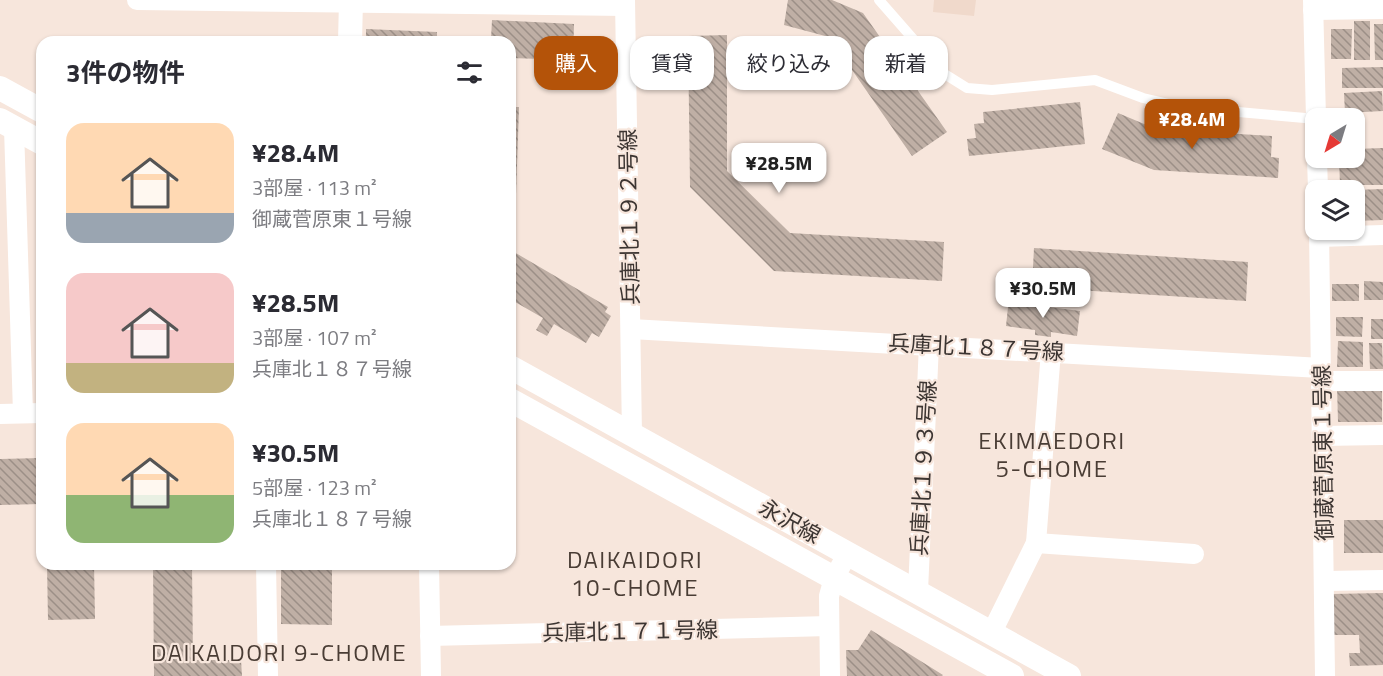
<!DOCTYPE html>
<html lang="ja">
<head>
<meta charset="utf-8">
<style>
  :root { --surface:#fff; --page:#f7f7f7; --text:#2b2b33; --muted:#7c7c81; --accent:#b45309 }
  body { margin:0; font-family:"Titillium Web","Noto Sans JP",sans-serif; background:var(--page); color:var(--text); height:100vh; display:flex; flex-direction:column; font-size:22px; white-space:nowrap }
  * { box-sizing:border-box; margin:0 }
  p { font-size:20px; color:var(--muted) }
  .icon { flex:none; width:33px; height:33px; fill:none; stroke:currentColor; stroke-width:2; stroke-linecap:round; stroke-linejoin:round }
  .map { position:relative; flex:1; overflow:hidden }
  .details { position:absolute; left:36px; top:36px; width:480px; height:534px; display:flex; flex-direction:column; background:var(--surface); border-radius:18px; box-shadow:0 2px 4px #0004 }
  .details>* { flex:none }
  .guide { position:absolute; left:534px; top:36px; width:570px; height:54px; display:flex; gap:12px }
  .needle { width:39px; rotate:218deg }
  .buttons { position:absolute; left:1305px; top:108px; display:grid; gap:12px }
  .buttons a { display:grid; place-items:center; width:60px; height:60px; border-radius:12px; background:var(--surface); box-shadow:0 2px 4px #0004; font-size:30px }
  .price { position:absolute; translate:-50% -51px; padding:0 14px; border-radius:12px; background:#fff; color:#222; font-size:20px; line-height:39px; filter:drop-shadow(0 2px 3px #0008) }
  .price::after { content:''; position:absolute; left:50%; top:36px; width:18px; height:14px; margin-left:-9px; background:inherit; clip-path:polygon(0 0,100% 0,50% 100%) }
  .price.current { background:var(--accent); color:#fff }
  ul { padding:0; list-style:none }
  li { display:flex; align-items:center; gap:18px; height:150px; padding:0 30px }
  li span { display:grid; place-items:center; flex:none; width:168px; height:120px; border-radius:18px; color:#555 }
  li>.icon { margin-inline-start:auto }
  span .icon { width:72px; height:72px; fill:#fffc; stroke-width:1 }
  li b { font-size:26px }
  h2 { display:flex; justify-content:space-between; align-items:center; height:72px; padding:0 30px; font-size:26px }
  .pill { padding:0 21px; border-radius:18px; background:var(--surface); box-shadow:0 2px 4px #0004; font-size:21px; line-height:54px }
  .pill.current { background:var(--accent); color:#fff }
  .map>svg:first-child { display:block }
  .built { fill:#f0d9cb }
  .building { fill:url(#building-back-hatch) }
  .lines { fill:none; stroke-linecap:round; stroke-linejoin:round }
  .service { stroke:#fff; stroke-width:10 }
  .minor { stroke:#fff; stroke-width:20 }
  .tertiary { stroke:#fff; stroke-width:24 }
  .labels { text-anchor:middle; stroke-width:4.5; stroke-linejoin:round; paint-order:stroke }
  .street-label { font-size:22px; fill:#3c3532; stroke:#f7e6dc }
  .neighbourhood-label { font-size:24px; letter-spacing:1.5px; fill:#4a3d35; stroke:#f7e6dc }
</style>
</head>
<body>
<div class="map">
<svg width="1383" height="676" viewBox="0 0 1383 676">
  <defs>
    <pattern id="building-back-hatch" width="6" height="6" patternUnits="userSpaceOnUse" patternTransform="scale(1.5)"><rect width="6" height="6" fill="#bfafa5"/><path d="M-1 5l2 2M0 0l6 6M5-1l2 2" fill="none" stroke="#9c8f87"/></pattern>
  </defs>
  <rect width="100%" height="100%" fill="#f7e6dc"/>
  <!-- built -->
  <polygon class="built" points="934,0 976,0 974,16 933,12"/>
  <!-- building -->
  <g class="building">
    <polygon points="788,0 832,0 863,13 947,132 912,156 829,37 784,25"/>
    <polygon points="492,20 574,24 573,60 510,58 510,42 481,42 482,39 491,39"/>
    <rect x="1354" y="21" width="16" height="39"/>
    <polygon points="1374,24 1383,24 1383,60 1375,60"/>
    <polygon points="366,29 437,32 437,42 366,42"/>
    <polygon points="1331,29 1352,29 1351,59 1331,59"/>
    <polygon points="727,35 727,171 790,233 944,242 942,281 774,271 690,187 688,36"/>
    <polygon points="1383,67 1383,88 1342,88 1342,68"/>
    <polygon points="1382,91 1383,111 1345,113 1344,93"/>
    <polygon points="1080,102 1085,144 969,156 967,139 976,138 974,124 984,123 983,112"/>
    <polygon points="510,107 519,107 514,252 608,307 605,312 611,316 599,337 592,333 586,343 554,324 547,336 536,330 543,318 510,299"/>
    <polygon points="1118,113 1156,129 1272,136 1271,157 1279,158 1278,178 1154,170 1102,149"/>
    <polygon points="1383,148 1383,185 1340,185 1339,158 1354,158 1354,149"/>
    <polygon points="1383,189 1383,220 1354,221 1354,190"/>
    <polygon points="1034,248 1248,262 1246,301 1032,287"/>
    <polygon points="1364,281 1383,282 1383,300 1364,300"/>
    <rect x="1332" y="284" width="27" height="17"/>
    <polygon points="1009,298 1017,300 1017,303 1080,311 1077,336 1051,332 1051,337 1035,335 1035,330 1006,326"/>
    <polygon points="1336,317 1363,317 1362,337 1336,336"/>
    <rect x="1371" y="319" width="12" height="20"/>
    <polygon points="1338,341 1363,342 1363,367 1337,367"/>
    <polygon points="1369,343 1382,343 1383,369 1370,369"/>
    <polygon points="1382,384 1382,422 1338,422 1337,385"/>
    <polygon points="42,458 42,504 0,505 0,459"/>
    <rect x="1344" y="520" width="39" height="33"/>
    <polygon points="47,564 94,564 95,619 48,620"/>
    <polygon points="153,564 192,564 193,660 241,660 242,676 154,676"/>
    <polygon points="281,564 336,564 336,569 332,569 332,625 281,624"/>
    <polygon points="1383,593 1383,665 1350,666 1349,653 1360,653 1359,635 1334,635 1332,594"/>
    <polygon points="871,630 943,675 942,676 847,676 846,650 858,650"/>
  </g>
  <g class="lines">
    <!-- service -->
    <polyline class="service" points="879,0 943,73 967,88 992,90 1095,80 1143,98 1182,107 1316,119"/>
    <!-- minor -->
    <g class="minor">
      <polyline points="137,0 625,6"/>
      <polyline points="625,0 632,435"/>
      <polyline points="1313,0 1316,118"/>
      <polyline points="1313,10 1383,9"/>
      <polyline points="14,128 23,413"/>
      <polyline points="1317,158 1318,190"/>
      <polyline points="1319,230 1325,676"/>
      <polyline points="1319,237 1383,235"/>
      <polyline points="631,329 1321,368"/>
      <polyline points="1321,381 1383,381"/>
      <polyline points="0,414 42,413"/>
      <polyline points="1322,436 1383,435"/>
      <polyline points="1036,543 1194,554"/>
      <polyline points="266,564 268,676"/>
      <polyline points="429,564 431,676"/>
      <polyline points="1326,581 1383,580"/>
      <polyline points="918,591 929,344"/>
      <polyline points="992,632 1036,543 1051,351"/>
      <polyline points="430,636 829,626"/>
      <polyline points="830,676 829,596 834,578 848,553"/>
    </g>
    <!-- tertiary -->
    <g class="tertiary">
      <polyline points="350,42 351,0"/>
      <polyline points="0,88 42,111"/>
      <polyline points="0,120 42,143"/>
      <polyline points="510,367 1069,676"/>
      <polyline points="510,400 1012,676"/>
    </g>
  </g>
  <g class="labels">
    <!-- street labels -->
    <g class="street-label">
      <text transform="translate(629 217) rotate(-91)" y="8">兵庫北１９２号線</text>
      <text transform="translate(976 347) rotate(3)" y="8">兵庫北１８７号線</text>
      <text transform="translate(1323 453) rotate(-91)" y="8">御蔵菅原東１号線</text>
      <text transform="translate(923 468) rotate(-87)" y="8">兵庫北１９３号線</text>
      <text transform="translate(790 521) rotate(29)" y="8">永沢線</text>
      <text transform="translate(630 631) rotate(-1)" y="8">兵庫北１７１号線</text>
    </g>
    <!-- neighbourhood labels -->
    <g class="neighbourhood-label">
      <text x="1052" y="449">EKIMAEDORI<tspan x="1052" dy="28">5-CHOME</tspan></text>
      <text x="635" y="568">DAIKAIDORI<tspan x="635" dy="28">10-CHOME</tspan></text>
      <text x="279" y="661">DAIKAIDORI 9-CHOME</text>
    </g>
  </g>
</svg>
<div class="buttons">
<a><svg class="needle" viewBox="-14 -14 28 28"><path d="M0-13l5 13h-10z" fill="#e53935"/><path d="M0 13l5-13h-10z" fill="#7c7c81"/></svg></a>
<a><svg class="icon" aria-label="layers" viewBox="0 0 24 24"><path d="M12 4l9 5-9 5-9-5zM3 14l9 5 9-5"/></svg></a>
</div>
<b class="price current" style="left:1192px;top:150px">¥28.4M</b>
<b class="price" style="left:779px;top:194px">¥28.5M</b>
<b class="price" style="left:1043px;top:319px">¥30.5M</b>
<div class="guide">
<a class="pill current">購入</a>
<a class="pill">賃貸</a>
<a class="pill">絞り込み</a>
<a class="pill">新着</a>
</div>
<section class="details">
<h2>3件の物件<svg class="icon" aria-label="filters" viewBox="0 0 24 24"><path d="M4 7h16M4 17h16"/><circle cx="9" cy="7" r="2"/><circle cx="15" cy="17" r="2"/></svg></h2>
<ul>
<li><span style="background:linear-gradient(#ffd9b3 75%,#9aa5b1 0)"><svg class="icon" aria-label="home" viewBox="0 0 24 24"><path d="M3 11l9-7 9 7M6 9v11h12V9"/></svg></span><div><b>¥28.4M</b><p>3部屋 · 113 m²</p><p>御蔵菅原東１号線</p></div></li>
<li><span style="background:linear-gradient(#f6c9c9 75%,#c2b280 0)"><svg class="icon" aria-label="home" viewBox="0 0 24 24"><path d="M3 11l9-7 9 7M6 9v11h12V9"/></svg></span><div><b>¥28.5M</b><p>3部屋 · 107 m²</p><p>兵庫北１８７号線</p></div></li>
<li><span style="background:linear-gradient(#ffd9b3 60%,#8fb573 0)"><svg class="icon" aria-label="home" viewBox="0 0 24 24"><path d="M3 11l9-7 9 7M6 9v11h12V9"/></svg></span><div><b>¥30.5M</b><p>5部屋 · 123 m²</p><p>兵庫北１８７号線</p></div></li>
</ul>
</section>
</div>
</body>
</html>
